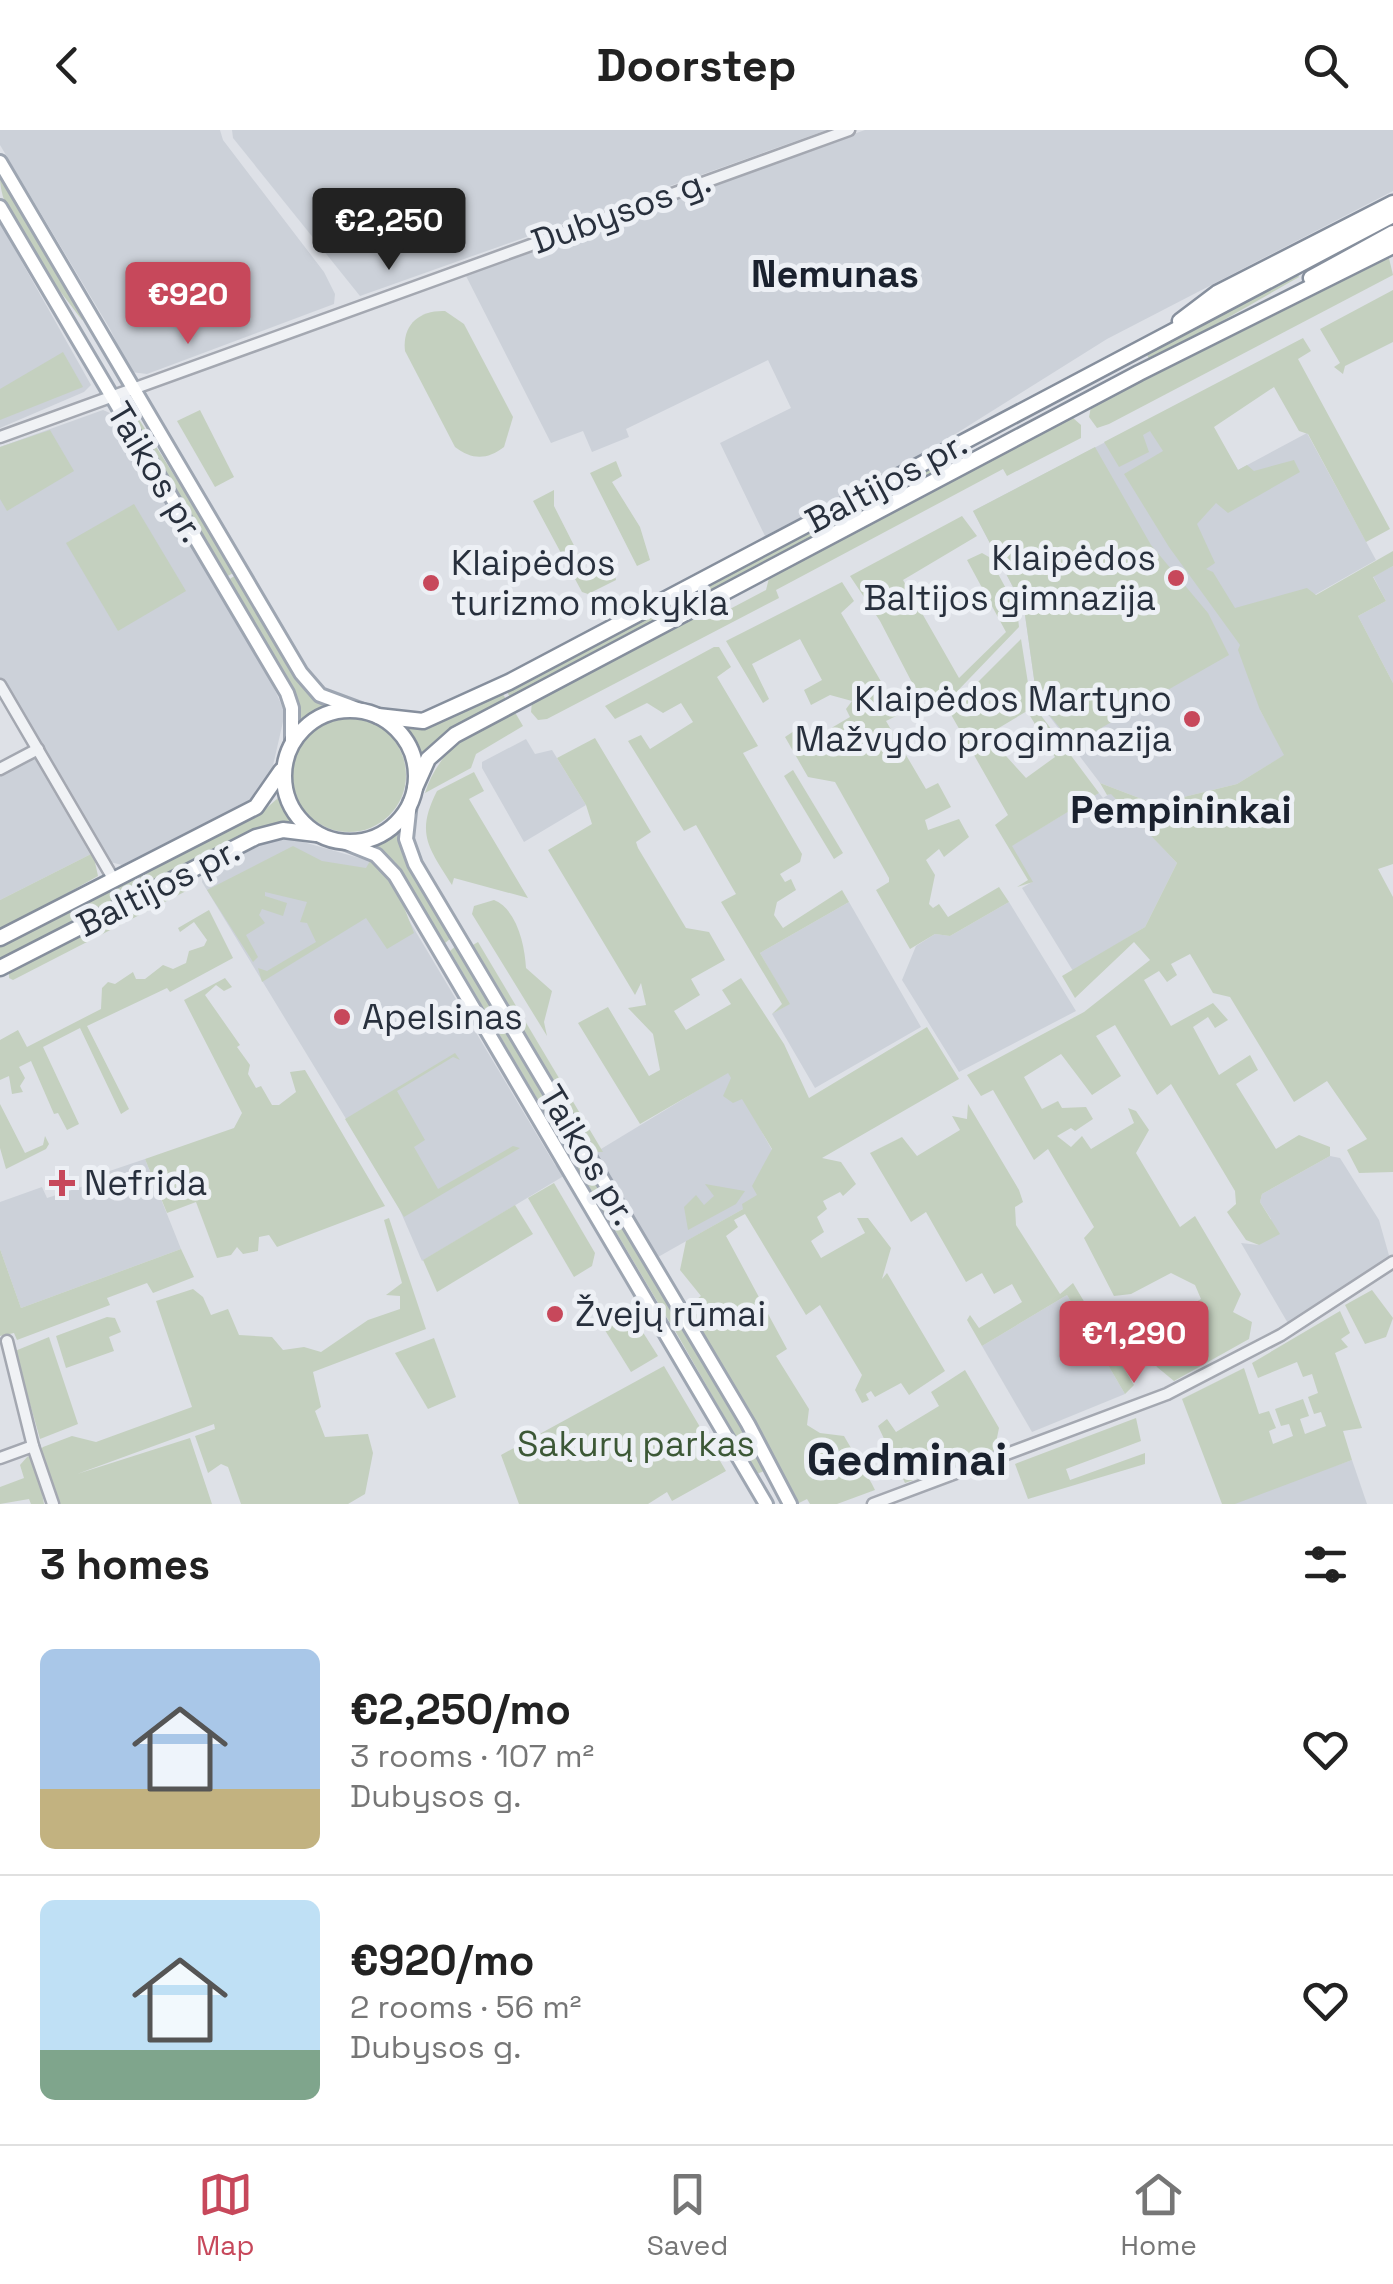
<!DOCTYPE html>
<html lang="en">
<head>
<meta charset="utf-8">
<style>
  :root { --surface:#fff; --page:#f6f6f6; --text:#222; --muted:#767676; --line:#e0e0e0; --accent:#c7485b }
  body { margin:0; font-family:"Space Grotesk",sans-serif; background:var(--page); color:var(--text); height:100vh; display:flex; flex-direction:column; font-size:38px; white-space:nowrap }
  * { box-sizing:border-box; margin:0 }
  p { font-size:32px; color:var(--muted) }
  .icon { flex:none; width:55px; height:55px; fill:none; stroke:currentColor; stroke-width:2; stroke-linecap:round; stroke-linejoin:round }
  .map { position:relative; height:1374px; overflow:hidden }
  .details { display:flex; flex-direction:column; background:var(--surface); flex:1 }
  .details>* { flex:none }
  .price { position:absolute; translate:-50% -85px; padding:0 22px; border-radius:10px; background:var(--accent); color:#fff; font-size:32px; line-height:65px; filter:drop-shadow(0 2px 5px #0008) }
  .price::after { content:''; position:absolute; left:50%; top:60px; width:30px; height:22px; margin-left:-15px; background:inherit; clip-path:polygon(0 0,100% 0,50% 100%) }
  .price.active { background:#222; color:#fff }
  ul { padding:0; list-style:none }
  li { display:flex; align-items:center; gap:30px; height:250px; padding:0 40px }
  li+li { border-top:2px solid var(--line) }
  li span { display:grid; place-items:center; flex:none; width:280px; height:200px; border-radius:15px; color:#555 }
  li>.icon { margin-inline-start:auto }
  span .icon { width:120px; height:120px; fill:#fffc; stroke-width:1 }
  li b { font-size:42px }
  h2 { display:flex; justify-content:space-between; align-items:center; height:120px; padding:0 40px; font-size:42px }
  header { display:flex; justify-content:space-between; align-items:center; height:130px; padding:0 40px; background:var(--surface); font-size:45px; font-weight:800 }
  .dock { display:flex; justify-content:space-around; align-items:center; height:140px; border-top:2px solid var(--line); background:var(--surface); font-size:28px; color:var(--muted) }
  .dock a { display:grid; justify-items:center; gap:5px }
  .dock .active { color:var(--accent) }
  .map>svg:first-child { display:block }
  .built { fill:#ccd1d9 }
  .green { fill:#c4d0bf; fill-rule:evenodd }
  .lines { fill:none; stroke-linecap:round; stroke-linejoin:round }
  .minor-casing { stroke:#a4a8b1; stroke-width:15 }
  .major-casing { stroke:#9ea6b2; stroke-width:18 }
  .highway-casing { stroke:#868f9d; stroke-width:19 }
  .minor { stroke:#f0f2f5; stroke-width:10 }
  .major { stroke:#fff; stroke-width:12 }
  .highway { stroke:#fff; stroke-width:14 }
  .poi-dot { fill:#c7485b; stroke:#edf0f5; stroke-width:4 }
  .labels { text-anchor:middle; stroke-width:10; stroke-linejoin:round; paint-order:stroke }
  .street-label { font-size:35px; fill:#28303d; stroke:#edf0f5 }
  .poi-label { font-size:35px; fill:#28303d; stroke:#edf0f5; text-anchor:start }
  .park-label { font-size:35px; fill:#3c5836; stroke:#edf0f5 }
  .neighbourhood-label { font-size:38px; font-weight:bold; fill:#1a212e; stroke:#edf0f5 }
  .district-label { font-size:45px; font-weight:bold; fill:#1a212e; stroke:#edf0f5 }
</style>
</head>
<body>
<header><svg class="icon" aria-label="back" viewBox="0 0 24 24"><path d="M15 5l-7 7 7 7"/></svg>Doorstep<svg class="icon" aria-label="search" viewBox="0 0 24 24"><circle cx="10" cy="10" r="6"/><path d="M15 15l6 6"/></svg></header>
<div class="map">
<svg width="1393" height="1374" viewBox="0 0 1393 1374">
  <rect width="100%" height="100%" fill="#dee1e7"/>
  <!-- built -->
  <g class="built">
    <polygon points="0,0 220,0 223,10 324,142 335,164 334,174 147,244 131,242 110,199 0,15"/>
    <polygon points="232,0 827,0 360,166 233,8"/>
    <polygon points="865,0 1393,0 1393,61 1107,209 933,318 765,406 720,313 791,278 768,230 626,299 629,307 592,322 583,301 551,313 464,142"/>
    <polygon points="0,93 91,255 84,262 0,298"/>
    <polygon points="1194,266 1238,340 1307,303 1376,430 1288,480 1260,580 1285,625 1237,654 1155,674 1100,653 1037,570 1024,478 973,381"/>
    <polygon points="103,280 110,283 267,542 285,583 272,640 257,668 122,735 110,732 103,722 0,549 0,317"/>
    <polygon points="1393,436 1393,553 1358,486 1386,471 1373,446"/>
    <polygon points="526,609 535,624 552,620 586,675 524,712 482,638 482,632"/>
    <polygon points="34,626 93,723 0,770 0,643"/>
    <polygon points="1099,663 1103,668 1111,663 1177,733 1145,797 1073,841 1022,758 1032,752 1011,716"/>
    <polygon points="289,708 370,731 380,738 397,759 404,782 555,1035 567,1044 422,1131 396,1071 202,752 203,744 265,713"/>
    <polygon points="849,772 921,897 815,958 772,884 789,874 760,823"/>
    <polygon points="1009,772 1076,881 959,942 902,850 916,816 935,804 950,806"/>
    <polygon points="728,942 772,1020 758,1065 743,1079 658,1127 596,1022"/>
    <polygon points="1330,1026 1340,1028 1379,1090 1390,1129 1289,1195 1241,1113 1259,1115 1271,1089 1260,1072 1262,1064"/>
    <polygon points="145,1029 181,1119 21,1178 0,1119 0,1072 42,1057 47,1068 84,1056 83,1050"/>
    <polygon points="1067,1165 1125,1264 1032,1302 982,1216"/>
    <polygon points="1352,1330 1367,1374 1235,1374 1234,1371"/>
  </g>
  <!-- green -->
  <g class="green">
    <path d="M 0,48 L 84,189 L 82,190 C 57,156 0,90 0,48 Z"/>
    <polygon points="1388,124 1393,145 1109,294 1097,298 1089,287 1091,277"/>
    <polygon points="1298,145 1299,147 1150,232 1146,222"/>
    <polygon points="1393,160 1393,212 1345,236 1343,244 1334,237 1340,233 1320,199"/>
    <path d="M 445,181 L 464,194 L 513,287 L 504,317 C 487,330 472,330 455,317 L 405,221 C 402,195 419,180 445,181 Z"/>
    <polygon points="1303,208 1311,221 1298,229 1390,399 1366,412 1308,304 1299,301 1274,257 1214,297 1238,340 1247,335 1254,341 1294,330 1300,342 1228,383 1216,373 1197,394 1215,433 1206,439 1213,442 1235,478 1307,458 1316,465 1393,421 1393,436 1373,447 1386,471 1358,486 1393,553 1393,734 1378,739 1393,767 1393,1042 1359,1043 1347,1020 1367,1009 1327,951 1294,972 1230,867 1213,863 1190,824 1171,834 1177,845 1167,852 1159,841 1144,850 1171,896 1213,873 1228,890 1215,898 1208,887 1193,897 1219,945 1250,925 1258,940 1236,954 1276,1019 1299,1005 1330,1017 1330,1026 1262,1064 1260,1072 1280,1104 1259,1115 1246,1110 1227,1082 1236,1074 1235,1061 1171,954 1157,965 1115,895 1096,906 1121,946 1092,965 1061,924 1024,947 1042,979 1058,971 1062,978 1086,977 1093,989 1075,1001 1071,998 1057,1006 1071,1017 1082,1006 1091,1019 1134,993 1128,978 1136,981 1149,1000 1136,1023 1180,1097 1195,1086 1241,1164 1233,1182 1252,1192 1249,1209 1174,1251 1157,1237 1139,1206 1201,1169 1195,1155 1171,1143 1131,1164 1114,1166 1084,1108 1094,1097 1048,1019 1034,1030 993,960 981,966 967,945 1084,882 1150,830 1134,812 1075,868 1062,846 1145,797 1177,733 1111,664 1107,665 1100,653 1155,674 1237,654 1284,625 1260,580 1238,520 1240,515 1169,417 1124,344 1163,321 1150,301 1143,305 1149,322 1119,337 1104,312"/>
    <polygon points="63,222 83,257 0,290 0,259"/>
    <polygon points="200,280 234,347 215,357 177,291"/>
    <polygon points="135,283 235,442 226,447 130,286"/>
    <polygon points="1072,287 1081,295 1081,308 1007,346 1003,339 776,460 779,468 547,589 538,590 531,582 532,572 690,490 711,489 766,460 769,448"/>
    <polygon points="50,300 74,341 7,381 0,369 0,317"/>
    <polygon points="1095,317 1151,415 1208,483 1229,525 1073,614 1037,570 1024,478 973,381"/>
    <polygon points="937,329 943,341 511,569 504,557"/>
    <polygon points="616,331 622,346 612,352 640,397 650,430 637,436 590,343"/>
    <polygon points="554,360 554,376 590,447 613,434 616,450 588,464 582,462 533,371"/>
    <polygon points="134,374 186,461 118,501 66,413"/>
    <polygon points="962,386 977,406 903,450 959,548 1006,502 967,430 982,423 989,427 1017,479 1019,497 944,575 931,580 938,573 935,567 927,571 920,568 880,491 850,446"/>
    <polygon points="236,445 304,558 323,576 301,590 296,564 228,450"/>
    <polygon points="842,452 854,471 841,483 900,584 886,591 926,659 938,653 951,677 925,690 928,700 959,689 969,707 944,727 939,719 926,730 935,745 929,774 933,778 939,774 948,787 999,757 1009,772 950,806 935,804 910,819 876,760 889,752 889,748 835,652 808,647 785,607 797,599 806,613 850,587 846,579 852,571 830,565 811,575 804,560 822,550 800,509 752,534 769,569 763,573 726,511"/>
    <path d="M 1021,509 L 1031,572 L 1099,663 L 1012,716 L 1033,752 L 1017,757 L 1028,750 L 995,695 L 1008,685 L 949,581 ZM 1027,581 L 1055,627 L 1026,648 L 987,605 Z"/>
    <polygon points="714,517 719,517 731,537 717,547 758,616 743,623 802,724 800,732 780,744 785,752 791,749 796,760 777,772 774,785 783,798 842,760 849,772 760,823 790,874 772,884 782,874 721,772 736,764 696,695 684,701 628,611 641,605 650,619 693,592 681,573 663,583 647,573 615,589 605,576"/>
    <polygon points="500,559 507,571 446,603 422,625 407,599 434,594"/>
    <path d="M 516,584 L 523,596 L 476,624 L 471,638 L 425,663 C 436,626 476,586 516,584 Z"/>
    <circle cx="349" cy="645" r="57"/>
    <polygon points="595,608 651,702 636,712 638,718 686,798 709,802 725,830 691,849 700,865 674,881 686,900 731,874 722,860 741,848 784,914 809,968 927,897 959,949 822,1028 841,1032 856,1054 843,1066 840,1062 823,1071 827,1079 817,1087 824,1102 811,1111 821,1128 865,1103 857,1088 868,1088 891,1118 882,1149 887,1143 945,1241 909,1265 901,1253 875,1267 871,1261 866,1264 869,1270 862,1273 855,1260 862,1245 820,1175 806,1185 745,1084 734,1090 738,1097 726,1106 787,1219 776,1226 809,1279 807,1295 820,1303 844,1306 872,1354 875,1360 837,1374 810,1374 807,1369 797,1374 692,1184 703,1184 697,1169 701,1166 680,1140 686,1111 743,1079 742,1074 757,1065 752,1056 772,1019 742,969 733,973 723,966 731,948 728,943 640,994 578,893 608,877 649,946 660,940 653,904 628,878 646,875 641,853 635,865 548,720 592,694 586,675 557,628"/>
    <polygon points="793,640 843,723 834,729 784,646"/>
    <path d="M 474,642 L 484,661 L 469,669 L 528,768 L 454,748 L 452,755 C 429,718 415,704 437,661 Z"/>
    <polygon points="278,668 291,692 260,699 144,758 139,746 261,683"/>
    <polygon points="399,702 403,725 452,807 444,814 395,732 376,716"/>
    <polygon points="293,716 322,731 366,738 370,731 397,759 414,803 387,819 366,788 262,852 258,838 267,841 316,812 307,793 300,792 307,772 265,762 265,766 287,773 283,786 262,779 259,785 265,793 246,805 258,827 253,832 207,760"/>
    <polygon points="93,723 98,746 0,801 0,770"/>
    <polygon points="134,749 140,760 0,831 0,817"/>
    <polygon points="186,751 192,758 13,850 9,848 9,843"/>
    <path d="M 494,770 C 517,779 525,816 526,838 L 552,861 L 544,892 L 547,906 L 472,784 L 474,776 Z"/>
    <polygon points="209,780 233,828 170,862 167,858 87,896 129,979 121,984 80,898 43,917 79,994 67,1000 58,983 54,984 31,931 19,937 25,948 20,956 23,962 12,964 9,946 0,950 0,910 18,900 27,917 101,879 102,858 108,852 115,854 133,842 136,849 145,849 163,835 173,839 186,833 189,821 204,816 207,810 194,792 180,802 178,798"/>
    <polygon points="478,812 603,1022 596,1022 473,815"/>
    <polygon points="457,815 588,1037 581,1043 450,821"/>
    <polygon points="225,848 232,857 224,861 216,855 205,865 240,915 237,917 250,935 248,944 256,958 261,956 272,975 279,975 296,962 290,942 305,940 385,1076 277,1117 269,1105 259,1107 258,1121 243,1124 237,1117 231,1125 217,1128 196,1072 167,1083 145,1029 234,998 242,983 184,870"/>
    <polygon points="455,923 460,930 453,927 397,961 425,1010 414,1017 438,1059 513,1016 520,1018 404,1087 345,989"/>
    <polygon points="0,974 25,1023 43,1015 45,1006 49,1014 46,1019 6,1039 0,1018"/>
    <polygon points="968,974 1019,1060 1023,1072 1015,1077 1016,1095 1060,1164 1073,1153 1134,1255 1125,1264 1067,1165 982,1216 967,1190 970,1185 979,1198 1022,1172 1012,1154 994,1164 982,1143 966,1152 926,1082 911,1092 870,1023 902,1007 917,1026 960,1000 952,986 967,989"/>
    <polygon points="592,1043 678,1188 670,1193 584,1048"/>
    <polygon points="554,1053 595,1123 592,1136 574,1147 528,1068"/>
    <polygon points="705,1054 745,1061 736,1074 688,1100 684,1077 696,1065 704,1075 714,1066"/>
    <polygon points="515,1075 533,1104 437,1162 423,1130"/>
    <polygon points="389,1088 426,1199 313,1242 321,1277 315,1281 325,1307 368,1304 373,1323 365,1364 348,1374 241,1374 228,1337 221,1334 208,1343 195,1306 215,1299 214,1294 77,1344 190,1308 212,1374 58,1374 40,1320 43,1317 72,1306 96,1312 192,1277 156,1171 193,1159 203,1167 211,1185 228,1179 239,1205 272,1207 283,1220 304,1217 321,1222 368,1190 400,1179 400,1166 386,1165 402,1153 384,1090"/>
    <polygon points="0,1119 21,1178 181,1119 194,1147 153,1163 147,1153 107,1168 110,1175 17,1210 14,1203 0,1206"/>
    <polygon points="1372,1160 1393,1188 1386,1207 1365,1214 1345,1175"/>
    <polygon points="613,1181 630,1182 658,1226 631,1242 598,1189"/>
    <polygon points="1340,1181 1350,1203 1341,1209 1348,1217 1335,1223 1362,1298 1343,1301 1352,1330 1235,1374 1222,1374 1182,1269 1244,1238 1259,1284 1269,1281 1276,1298 1269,1301 1273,1314 1293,1306 1289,1294 1281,1296 1275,1279 1303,1269 1309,1286 1300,1289 1305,1304 1326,1296 1321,1282 1314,1284 1308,1267 1318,1263 1312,1244 1303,1247 1297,1232 1258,1248 1252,1233"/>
    <polygon points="107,1187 115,1188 121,1202 109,1207 114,1221 66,1238 56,1206"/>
    <polygon points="681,1193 766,1340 757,1344 673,1197"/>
    <polygon points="49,1207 78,1294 40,1309 15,1221"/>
    <polygon points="434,1208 456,1267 428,1279 395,1223"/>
    <polygon points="664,1236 726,1341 672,1371 667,1362 648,1374 519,1374 501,1325"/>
    <polygon points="965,1240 999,1298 994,1322 905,1353 878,1296 887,1289 896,1302 939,1276 931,1262"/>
    <polygon points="1136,1288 1141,1311 1066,1339 1070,1350 1145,1323 1145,1334 1028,1369 1015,1334"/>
    <polygon points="28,1326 37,1337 44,1374 31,1374 29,1369 0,1374 0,1357 24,1348 20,1335"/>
  </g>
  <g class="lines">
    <defs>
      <g id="minor">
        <polyline points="0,307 849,0"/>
        <polyline points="0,555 114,750"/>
        <polyline points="0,639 38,619"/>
        <polyline points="7,1211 33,1316 53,1374"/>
        <polyline points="0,1328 33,1316"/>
        <polyline points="873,1374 1167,1264 1281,1205 1393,1132"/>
      </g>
      <g id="major">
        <polyline points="0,32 301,543 320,565 363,581"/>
        <polyline points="0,77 287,563 292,578 292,613"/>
        <polyline points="410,672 406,709 415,734 748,1294 790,1374"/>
        <polyline points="341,711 376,725 395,745 766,1374"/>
      </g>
      <g id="highway">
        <polyline points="1311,148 1393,103"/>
        <polyline points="1180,191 1217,163 1393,73"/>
        <circle cx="350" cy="646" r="66"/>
        <polyline points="378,586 423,591 509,552 1393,85"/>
        <polyline points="415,658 428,629 455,605 1139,243 1393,116"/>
        <polyline points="0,808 256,677 281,641"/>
        <polyline points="0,838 256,707 283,700 316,704"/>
      </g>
    </defs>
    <!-- minor casing -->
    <use href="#minor" class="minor-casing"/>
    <!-- major casing -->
    <use href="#major" class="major-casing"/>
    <!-- highway casing -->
    <use href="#highway" class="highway-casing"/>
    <!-- minor -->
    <use href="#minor" class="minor"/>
    <!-- major -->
    <use href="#major" class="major"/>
    <!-- highway -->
    <use href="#highway" class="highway"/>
  </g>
  <!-- markers -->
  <g class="poi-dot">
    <circle cx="1176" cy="448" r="10"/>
    <circle cx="431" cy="453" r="10"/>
    <circle cx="1192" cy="589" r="10"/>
    <circle cx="342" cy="887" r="10"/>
    <path d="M57 1038h10v10h10v10h-10v10h-10v-10h-10v-10h10z"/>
    <circle cx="555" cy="1184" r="10"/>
  </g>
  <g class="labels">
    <!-- street labels -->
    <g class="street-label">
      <text transform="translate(621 81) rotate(-20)" y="12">Dubysos g.</text>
      <text transform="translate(156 342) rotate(59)" y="12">Taikos pr.</text>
      <text transform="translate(886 352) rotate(-28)" y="12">Baltijos pr.</text>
      <text transform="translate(158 757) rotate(-27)" y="12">Baltijos pr.</text>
      <text transform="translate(588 1025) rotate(59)" y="12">Taikos pr.</text>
    </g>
    <!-- poi labels -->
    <g class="poi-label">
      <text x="1156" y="440" text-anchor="end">Klaipėdos<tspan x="1156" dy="40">Baltijos gimnazija</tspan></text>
      <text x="451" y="445">Klaipėdos<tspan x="451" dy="40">turizmo mokykla</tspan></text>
      <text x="1172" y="581" text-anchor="end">Klaipėdos Martyno<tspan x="1172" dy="40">Mažvydo progimnazija</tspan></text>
      <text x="362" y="899">Apelsinas</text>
      <text x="84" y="1065">Nefrida</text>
      <text x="575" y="1196">Žvejų rūmai</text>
    </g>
    <!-- park labels -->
    <g class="park-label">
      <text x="636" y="1326">Sakurų parkas</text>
    </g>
    <!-- neighbourhood labels -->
    <g class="neighbourhood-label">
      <text x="835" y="157">Nemunas</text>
      <text x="1181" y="693">Pempininkai</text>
    </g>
    <!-- district labels -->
    <g class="district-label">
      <text x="907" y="1345">Gedminai</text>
    </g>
  </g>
</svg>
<b class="price active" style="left:389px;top:143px">€2,250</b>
<b class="price" style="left:188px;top:217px">€920</b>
<b class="price" style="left:1134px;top:1256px">€1,290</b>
</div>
<section class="details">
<h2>3 homes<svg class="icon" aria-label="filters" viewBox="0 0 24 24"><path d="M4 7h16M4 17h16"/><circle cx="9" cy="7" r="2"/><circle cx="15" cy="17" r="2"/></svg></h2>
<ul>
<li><span style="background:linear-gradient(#a9c7e8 70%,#c2b280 0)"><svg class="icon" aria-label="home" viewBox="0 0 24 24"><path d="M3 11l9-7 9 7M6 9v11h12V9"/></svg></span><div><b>€2,250/mo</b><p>3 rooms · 107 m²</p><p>Dubysos g.</p></div><svg class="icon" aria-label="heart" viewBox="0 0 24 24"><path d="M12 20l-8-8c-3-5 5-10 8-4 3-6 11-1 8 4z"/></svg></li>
<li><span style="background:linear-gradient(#bfe0f5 75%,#7fa58c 0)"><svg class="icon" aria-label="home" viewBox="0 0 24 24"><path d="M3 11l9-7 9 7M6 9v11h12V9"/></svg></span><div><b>€920/mo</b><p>2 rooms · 56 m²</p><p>Dubysos g.</p></div><svg class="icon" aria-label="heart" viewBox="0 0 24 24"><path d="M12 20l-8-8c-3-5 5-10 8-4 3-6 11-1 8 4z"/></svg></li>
</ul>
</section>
<nav class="dock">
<a class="active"><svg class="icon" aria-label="map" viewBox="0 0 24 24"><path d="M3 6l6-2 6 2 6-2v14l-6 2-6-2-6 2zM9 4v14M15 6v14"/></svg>Map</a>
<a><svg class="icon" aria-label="saved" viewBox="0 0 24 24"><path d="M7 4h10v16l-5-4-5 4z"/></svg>Saved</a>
<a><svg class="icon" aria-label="home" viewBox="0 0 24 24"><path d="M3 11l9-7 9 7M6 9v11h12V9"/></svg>Home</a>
</nav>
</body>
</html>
